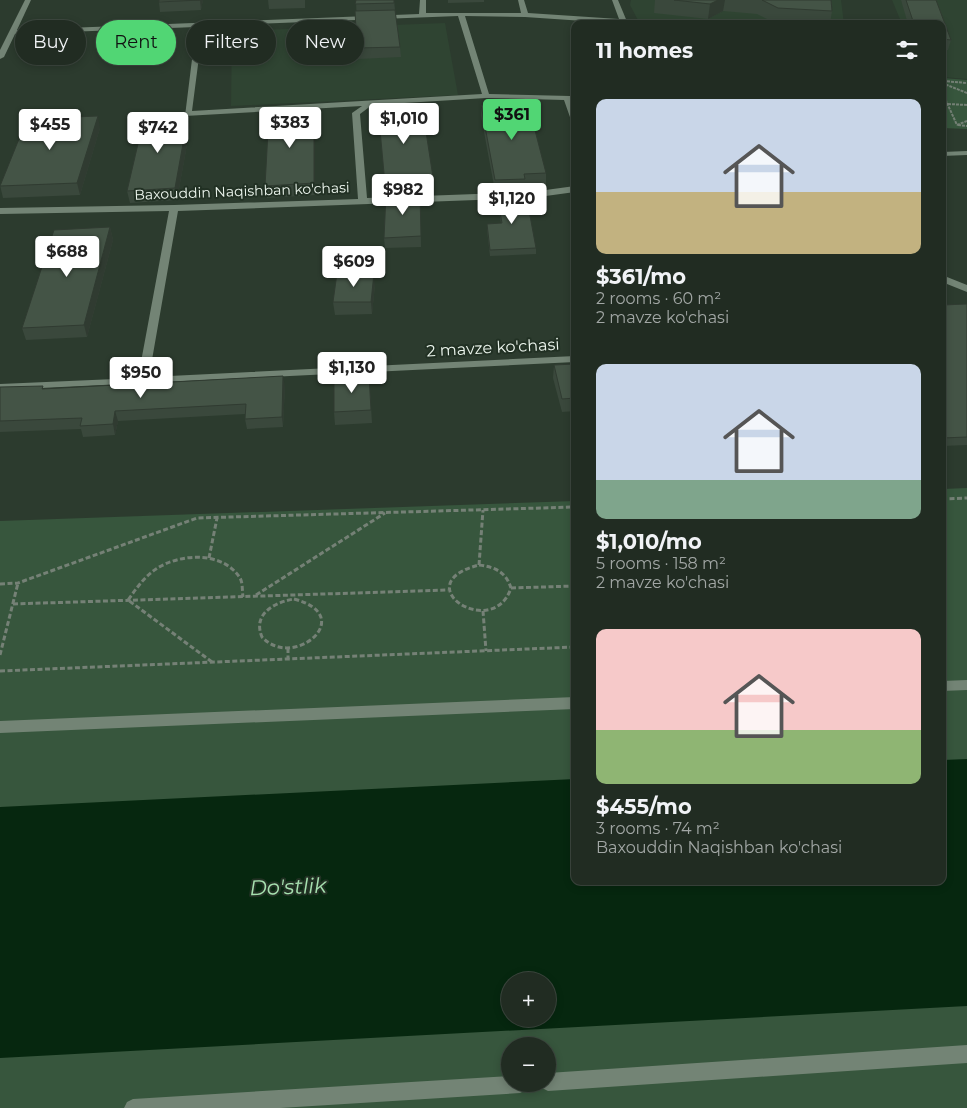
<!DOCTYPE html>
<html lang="en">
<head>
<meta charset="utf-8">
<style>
  :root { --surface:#212c22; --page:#29342a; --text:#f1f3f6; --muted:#a2a7a5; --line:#3e4840; --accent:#51d674 }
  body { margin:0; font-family:Montserrat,sans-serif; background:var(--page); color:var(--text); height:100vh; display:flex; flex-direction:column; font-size:19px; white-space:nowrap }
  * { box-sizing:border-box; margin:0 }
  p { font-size:16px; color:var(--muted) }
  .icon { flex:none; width:28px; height:28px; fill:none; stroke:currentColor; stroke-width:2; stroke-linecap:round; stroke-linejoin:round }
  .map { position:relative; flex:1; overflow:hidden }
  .side { position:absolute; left:571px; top:20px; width:375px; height:865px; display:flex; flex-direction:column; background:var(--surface); border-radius:10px; box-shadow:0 2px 8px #0003,0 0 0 1px var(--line) }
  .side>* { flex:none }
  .guide { position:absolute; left:15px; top:20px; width:475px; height:45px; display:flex; gap:10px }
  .buttons { position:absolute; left:501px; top:972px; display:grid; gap:10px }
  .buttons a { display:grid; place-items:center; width:55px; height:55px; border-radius:50%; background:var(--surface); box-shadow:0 2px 8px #0003,0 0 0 1px var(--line); font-size:25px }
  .price { position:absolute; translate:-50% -42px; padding:0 11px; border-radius:5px; background:#fff; color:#222; font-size:16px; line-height:32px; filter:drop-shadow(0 1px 2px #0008) }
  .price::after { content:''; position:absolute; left:50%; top:30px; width:15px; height:11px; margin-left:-8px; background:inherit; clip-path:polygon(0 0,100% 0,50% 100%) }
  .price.current { background:var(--accent); color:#111 }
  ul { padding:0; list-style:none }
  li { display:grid; align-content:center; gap:10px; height:265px; padding:0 25px }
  li span { display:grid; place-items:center; height:155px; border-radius:10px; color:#555 }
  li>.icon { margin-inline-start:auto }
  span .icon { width:90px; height:90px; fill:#fffc; stroke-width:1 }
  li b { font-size:21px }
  h2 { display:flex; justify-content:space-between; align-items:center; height:60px; padding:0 25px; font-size:21px }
  .tag { padding:0 18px; border-radius:22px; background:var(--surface); box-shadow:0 2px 8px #0003,0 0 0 1px var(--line); font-size:18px; line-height:45px }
  .tag.current { background:var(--accent); color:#111 }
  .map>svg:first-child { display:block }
  .built { fill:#2f4432 }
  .green { fill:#37563d; fill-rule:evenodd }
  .water { fill:#06270f; fill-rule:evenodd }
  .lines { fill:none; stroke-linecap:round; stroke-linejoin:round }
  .path-far1 { stroke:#758176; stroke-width:2; stroke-dasharray:3 1; stroke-linecap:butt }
  .path { stroke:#758176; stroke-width:3; stroke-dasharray:5 2.5; stroke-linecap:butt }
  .street { fill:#738475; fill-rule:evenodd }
  .wall { fill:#3a483c }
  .shaded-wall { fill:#303b31 }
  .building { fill:#445446; stroke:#303b31 }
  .labels { text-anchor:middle; stroke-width:4; stroke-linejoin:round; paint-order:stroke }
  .far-street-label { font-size:14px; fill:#edf6ee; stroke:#223124 }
  .street-label { font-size:16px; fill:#edf6ee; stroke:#223124 }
  .near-water-label { font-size:21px; font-style:italic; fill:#a7e1b0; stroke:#223124 }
</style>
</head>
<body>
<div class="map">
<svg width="967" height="1108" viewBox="0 0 967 1108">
  <rect width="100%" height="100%" fill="#2c3b2e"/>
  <!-- built -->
  <g class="built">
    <polygon points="631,0 841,0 844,24 640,24 630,5"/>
    <polygon points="892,0 967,0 967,79 943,77 942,24 902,24"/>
    <polygon points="445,23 458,95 231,106 232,31"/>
  </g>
  <!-- green -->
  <g class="green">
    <polygon points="943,78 967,80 967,129 943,128"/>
    <path d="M 967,488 L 967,1108 L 0,1108 L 0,521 L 575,501 L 575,881 L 942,881 L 943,489 ZM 510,981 L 548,981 L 548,1019 L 510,1019 ZM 510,1046 L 548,1046 L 548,1084 L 510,1084 Z"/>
  </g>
  <!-- water -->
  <path class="water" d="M 967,759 L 967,1006 L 0,1058 L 0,807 L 575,779 L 575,881 L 942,881 L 943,760 ZM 510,981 L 548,981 L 548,1019 L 510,1019 Z"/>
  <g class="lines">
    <!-- path-far1 -->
    <g class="path-far1">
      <polyline points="943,81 967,83"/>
      <polyline points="942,83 967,93"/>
      <polyline points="942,92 957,125"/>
      <polyline points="948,104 967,105"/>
      <polyline points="957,125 967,121"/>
      <polyline points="958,125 967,126"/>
    </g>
    <!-- path -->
    <g class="path">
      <polyline points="942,499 967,498"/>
      <polyline points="209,558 217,518"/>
      <path d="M 479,565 C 495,567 506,572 511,588 C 493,642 404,584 479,565 Z"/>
      <polyline points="479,565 483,510"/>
      <polyline points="0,584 18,583 197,518 575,507"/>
      <polyline points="511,588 575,586"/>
      <polyline points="256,595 385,513"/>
      <path d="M 294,599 C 359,616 293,671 262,637 C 252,614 275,602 294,599 Z"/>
      <polyline points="13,604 448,590"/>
      <polyline points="483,611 486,651"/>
      <polyline points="288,648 288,659"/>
      <polyline points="0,655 18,583"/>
      <path d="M 212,662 L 128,600 C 136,589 144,577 156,569 C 180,553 223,551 240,578 C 243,583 242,591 243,597"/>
      <polyline points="0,671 575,647"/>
    </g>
    <!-- street -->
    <g class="street">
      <path d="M 25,0 L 31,0 L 17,30 L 419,14 L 420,0 L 426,0 L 426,13 L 521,13 L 518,0 L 524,0 L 528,13 L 619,19 L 612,0 L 618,0 L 628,24 L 525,17 L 465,16 L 489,94 L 570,96 L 575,109 L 575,122 L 571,120 L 564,100 L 486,98 L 372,105 L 360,114 L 367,198 L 531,192 L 575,186 L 575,192 L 531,198 L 178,211 L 149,377 L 575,356 L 575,362 L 0,390 L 0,384 L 138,378 L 169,211 L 0,214 L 0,208 L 174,205 L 358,199 L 352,113 L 362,106 L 185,116 L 196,27 L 15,34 L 4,57 L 0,59 L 0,50 ZM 458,16 L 482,94 L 192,111 L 203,26 Z"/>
      <polygon points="967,151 967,155 942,156 942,152"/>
      <polygon points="942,275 967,285 967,292 942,282"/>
      <polygon points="967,680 967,690 942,691 942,681"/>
      <polygon points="575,697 575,709 0,733 0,721"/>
      <polygon points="967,1045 967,1063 548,1091 542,1088 540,1084 548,1084 548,1073"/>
      <polygon points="510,1076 510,1084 529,1084 526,1090 520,1093 280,1108 124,1108 127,1102 133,1099"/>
    </g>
  </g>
  <!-- wall -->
  <g class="wall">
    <polygon points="159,0 203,0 201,10 160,12 159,2"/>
    <polygon points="268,0 305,0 305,8 269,9"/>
    <polygon points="356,0 394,0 395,10 400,47 401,57 358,59"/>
    <polygon points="448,0 484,0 484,2 448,3"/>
    <polygon points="655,0 831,0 832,11 830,24 775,23 757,14 723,11 708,19 654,13"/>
    <polygon points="901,0 936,0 951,40 948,50 942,50 942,24 908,24"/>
    <polygon points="575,77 575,94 572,84 573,78"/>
    <polygon points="481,105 546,173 546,185 524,186 524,190 495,191 481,116"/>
    <polygon points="378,108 433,177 433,189 420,190 421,247 385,248 384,238 386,195"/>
    <polygon points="314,111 315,123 315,195 267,198 265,186"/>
    <polygon points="100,128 80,195 3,198 0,185"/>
    <polygon points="190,128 177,200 130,203 127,191"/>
    <polygon points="497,195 536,248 536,254 490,256 487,230 487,224 501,223 497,201"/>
    <polygon points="110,227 113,240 87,337 26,340 22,328"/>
    <polygon points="375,285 372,314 335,315 333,302"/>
    <polygon points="967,304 967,445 942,446 942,305"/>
    <polygon points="575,364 575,411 562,412 553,378 554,365"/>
    <polygon points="369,375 372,423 335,425 334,412"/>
    <polygon points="285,386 283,427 247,429 245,419 245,414 118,421 115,435 83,437 81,429 0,432 0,387 44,389"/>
  </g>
  <!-- shaded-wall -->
  <g class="shaded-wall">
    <polygon points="200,0 203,0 201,10"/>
    <polygon points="718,0 725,0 723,11 708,19 710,4"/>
    <polygon points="314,111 315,123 315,195 314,183"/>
    <polygon points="98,116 100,128 80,195 77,183"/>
    <polygon points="188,116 190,128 177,200 175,188"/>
    <polygon points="110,227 113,240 87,337 84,325"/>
    <polygon points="374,273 375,285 372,314 371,302"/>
    <polygon points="283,376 285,386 283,427 282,417"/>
    <polygon points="115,411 118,421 115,435 113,424"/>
  </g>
  <!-- building -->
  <g class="building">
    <polygon points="159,0 200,0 159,2"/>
    <polygon points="356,0 394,0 394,3 355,4"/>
    <polygon points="674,0 718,0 710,4"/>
    <polygon points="762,0 831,0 832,11 778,8"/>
    <polygon points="906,0 936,0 951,40 942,39 942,24 914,24"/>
    <polygon points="395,10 400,47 357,48 355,11"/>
    <polygon points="575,77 575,86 573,78"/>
    <polygon points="528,103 546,173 524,174 525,179 495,180 481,105"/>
    <polygon points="422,106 433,177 420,178 420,182 385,184 378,108"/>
    <polygon points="314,111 314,183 265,186 269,113"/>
    <polygon points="98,116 77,183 0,186 27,119"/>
    <polygon points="188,116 175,188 127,191 144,118"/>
    <polygon points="420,194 421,236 384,238 386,195"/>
    <polygon points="526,194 536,248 490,250 487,224 502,223 497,195"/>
    <polygon points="110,227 84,325 22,328 54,230"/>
    <polygon points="337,273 374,273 371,302 333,302"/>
    <polygon points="967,304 967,437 942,438 942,305"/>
    <polygon points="575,364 575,398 562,399 554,365"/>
    <polygon points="369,375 371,410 334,412 334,377"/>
    <polygon points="283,376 282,417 245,419 246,404 115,411 113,424 80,426 82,418 0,421 0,387 43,386 42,389"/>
  </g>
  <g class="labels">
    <!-- far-street labels -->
    <g class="far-street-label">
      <text transform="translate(242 191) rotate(-2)" y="5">Baxouddin Naqishban ko'chasi</text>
    </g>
    <!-- street labels -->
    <g class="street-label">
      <text transform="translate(493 347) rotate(-3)" y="6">2 mavze ko'chasi</text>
    </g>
    <!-- near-water labels -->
    <g class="near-water-label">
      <text transform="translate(288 887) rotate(-2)" y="7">Do'stlik</text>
    </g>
  </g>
</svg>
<div class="buttons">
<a>+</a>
<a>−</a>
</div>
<b class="price current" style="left:512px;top:141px">$361</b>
<b class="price" style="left:404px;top:145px">$1,010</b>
<b class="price" style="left:290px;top:149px">$383</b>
<b class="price" style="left:50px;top:151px">$455</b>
<b class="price" style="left:158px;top:154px">$742</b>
<b class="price" style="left:403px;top:216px">$982</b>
<b class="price" style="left:512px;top:225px">$1,120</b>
<b class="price" style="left:67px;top:278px">$688</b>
<b class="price" style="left:354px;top:288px">$609</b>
<b class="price" style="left:352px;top:394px">$1,130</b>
<b class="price" style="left:141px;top:399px">$950</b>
<div class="guide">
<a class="tag">Buy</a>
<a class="tag current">Rent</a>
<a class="tag">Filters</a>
<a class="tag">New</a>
</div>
<section class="side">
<h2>11 homes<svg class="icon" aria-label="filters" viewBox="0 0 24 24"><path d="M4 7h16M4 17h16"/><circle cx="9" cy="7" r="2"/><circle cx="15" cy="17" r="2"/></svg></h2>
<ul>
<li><span style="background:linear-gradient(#c9d6e8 60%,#c2b280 0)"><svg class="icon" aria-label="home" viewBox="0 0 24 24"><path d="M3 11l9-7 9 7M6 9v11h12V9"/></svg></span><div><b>$361/mo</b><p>2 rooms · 60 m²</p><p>2 mavze ko'chasi</p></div></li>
<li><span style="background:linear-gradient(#c9d6e8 75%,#7fa58c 0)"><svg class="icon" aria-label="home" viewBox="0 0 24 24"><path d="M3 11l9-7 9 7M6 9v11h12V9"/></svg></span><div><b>$1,010/mo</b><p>5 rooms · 158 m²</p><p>2 mavze ko'chasi</p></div></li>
<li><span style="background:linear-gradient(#f6c9c9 65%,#8fb573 0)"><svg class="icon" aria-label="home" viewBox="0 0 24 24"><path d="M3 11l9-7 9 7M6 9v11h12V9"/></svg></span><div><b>$455/mo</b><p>3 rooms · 74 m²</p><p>Baxouddin Naqishban ko'chasi</p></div></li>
</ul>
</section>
</div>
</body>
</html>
